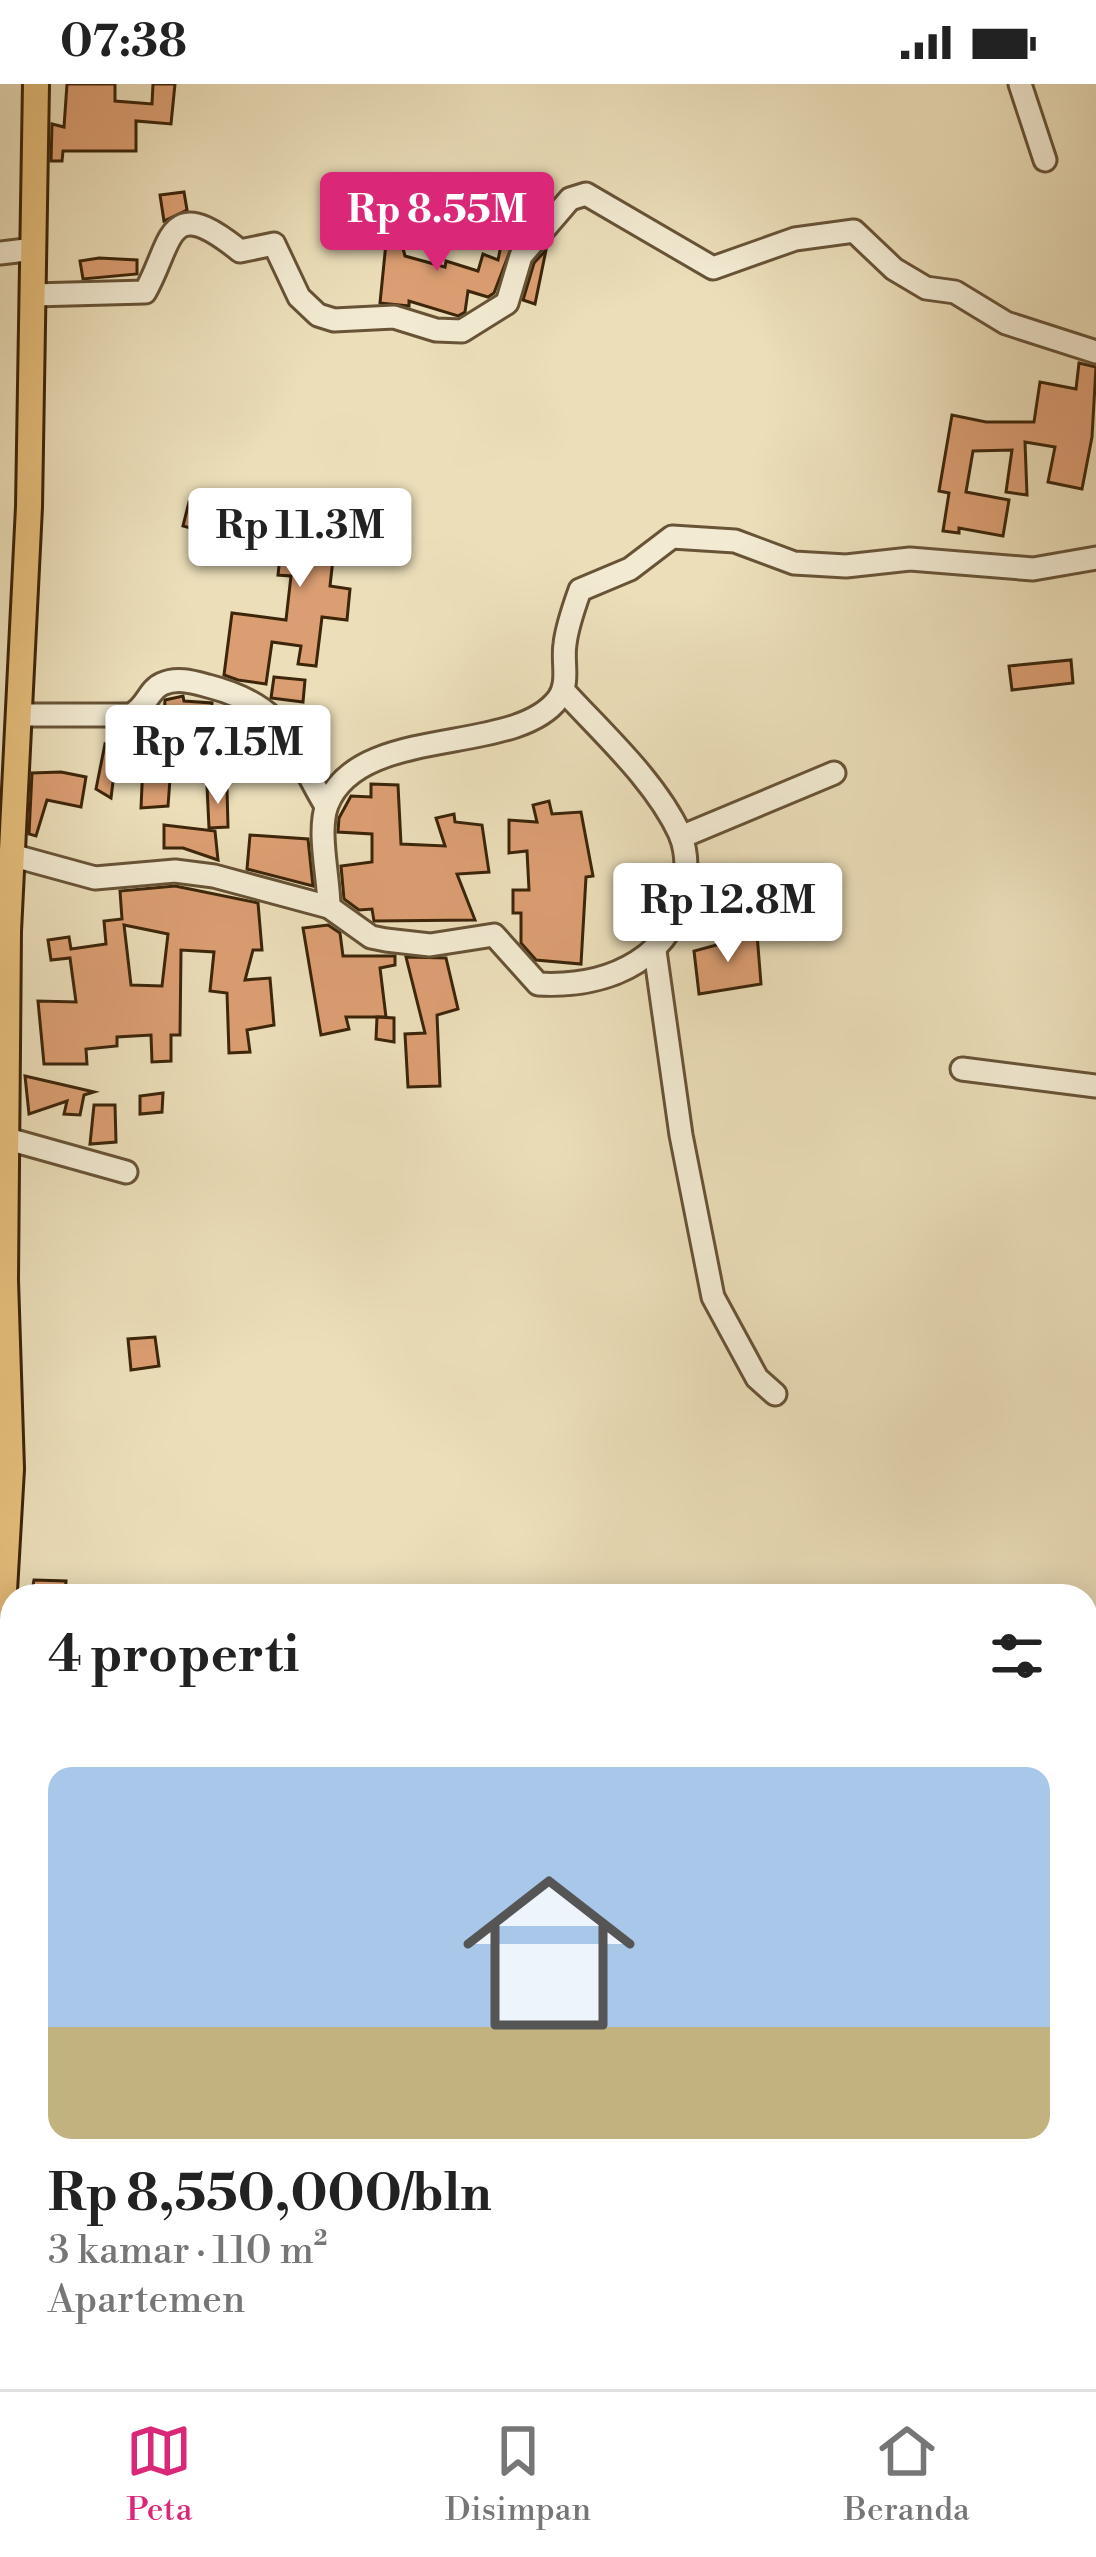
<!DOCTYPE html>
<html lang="id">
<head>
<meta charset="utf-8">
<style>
  :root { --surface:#fff; --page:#f6f6f6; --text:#222; --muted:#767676; --line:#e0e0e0; --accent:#db2777 }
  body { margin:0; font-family:"Libre Bodoni",serif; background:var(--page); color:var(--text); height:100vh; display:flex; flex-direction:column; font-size:45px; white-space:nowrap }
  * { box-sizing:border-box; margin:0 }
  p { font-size:39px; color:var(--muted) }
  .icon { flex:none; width:66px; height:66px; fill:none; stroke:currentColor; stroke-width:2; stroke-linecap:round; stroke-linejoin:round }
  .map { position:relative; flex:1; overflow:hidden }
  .drawer { position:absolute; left:0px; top:1500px; width:1098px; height:807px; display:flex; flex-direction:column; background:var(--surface); border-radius:36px 36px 0 0; box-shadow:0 6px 30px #0003 }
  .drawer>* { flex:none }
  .price { position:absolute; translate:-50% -102px; padding:0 27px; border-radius:12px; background:#fff; color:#222; font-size:39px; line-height:78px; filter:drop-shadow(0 3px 6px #0008) }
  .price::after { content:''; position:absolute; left:50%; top:72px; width:36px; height:27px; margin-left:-18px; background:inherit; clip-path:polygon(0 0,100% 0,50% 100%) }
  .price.selected { background:var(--accent); color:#fff }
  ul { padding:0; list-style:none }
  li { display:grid; align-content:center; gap:24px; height:636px; padding:0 48px }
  li span { display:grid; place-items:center; height:372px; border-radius:24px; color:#555 }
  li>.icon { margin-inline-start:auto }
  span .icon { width:216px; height:216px; fill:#fffc; stroke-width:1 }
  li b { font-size:51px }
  h2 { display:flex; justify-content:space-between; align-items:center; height:144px; padding:0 48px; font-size:51px }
  .status { display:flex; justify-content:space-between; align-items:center; height:84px; padding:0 60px; background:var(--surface); direction:ltr }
  .status svg { height:33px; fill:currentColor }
  .tabs { display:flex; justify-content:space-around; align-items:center; height:168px; border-top:3px solid var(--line); background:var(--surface); font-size:33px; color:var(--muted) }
  .tabs a { display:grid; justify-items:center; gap:6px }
  .tabs .selected { color:var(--accent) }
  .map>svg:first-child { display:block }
  .building { fill:#db9e72; stroke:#3c250a; stroke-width:3; fill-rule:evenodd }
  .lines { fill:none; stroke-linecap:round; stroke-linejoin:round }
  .minor-casing { stroke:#685336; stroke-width:27 }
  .major-casing { stroke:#3c250a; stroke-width:30 }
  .minor { stroke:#f2ead2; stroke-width:21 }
  .major { stroke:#e6bf7c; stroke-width:24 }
</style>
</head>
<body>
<div class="status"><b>07:38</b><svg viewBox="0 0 49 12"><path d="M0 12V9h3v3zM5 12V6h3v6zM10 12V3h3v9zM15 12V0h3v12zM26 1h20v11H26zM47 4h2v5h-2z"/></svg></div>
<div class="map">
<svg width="1096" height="2305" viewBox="0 0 1096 2305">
  <rect width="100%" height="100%" fill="#ebdeb9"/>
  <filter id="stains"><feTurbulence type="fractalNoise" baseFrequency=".00167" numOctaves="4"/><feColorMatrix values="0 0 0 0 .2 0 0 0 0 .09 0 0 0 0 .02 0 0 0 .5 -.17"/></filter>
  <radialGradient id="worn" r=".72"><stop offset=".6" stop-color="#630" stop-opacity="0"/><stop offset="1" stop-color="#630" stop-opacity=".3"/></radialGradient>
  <!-- building -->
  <g class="building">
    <polygon points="67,0 115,0 115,17 152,20 153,0 175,0 171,40 136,37 136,67 63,67 62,77 51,77 52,40 64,43"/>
    <polygon points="184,108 187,126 164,137 160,111"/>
    <polygon points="391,119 405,172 445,183 446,177 478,187 483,170 498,176 506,137 520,141 494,209 488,213 468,207 465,228 458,232 409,217 409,222 380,219 386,159 379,160 377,141 389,139"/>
    <polygon points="546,166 535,220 523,216 534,179"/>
    <polygon points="99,174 137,176 137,190 83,195 80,177"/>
    <polygon points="1079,279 1096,283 1092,353 1082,405 1048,398 1055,363 1025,358 1027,411 1006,408 1012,366 973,367 966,408 1009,416 1003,452 959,444 959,449 943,447 949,409 939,407 952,331 986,338 1034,338 1040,298 1076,305"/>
    <polygon points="189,418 207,422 201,447 183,442"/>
    <polygon points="286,418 388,433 385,456 336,448 330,502 350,505 347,536 322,533 316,582 298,580 301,562 272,558 266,600 238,596 224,591 232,529 286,536 291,492 278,491"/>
    <polygon points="1071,576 1073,599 1012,606 1009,582"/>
    <polygon points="274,593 305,596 303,618 271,614"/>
    <polygon points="183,612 184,617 212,619 207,698 170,695 168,722 141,724 143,679 188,679 190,646 167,650 164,637 165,616"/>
    <polygon points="105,660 117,666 111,714 96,705"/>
    <polygon points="61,688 86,693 81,723 47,716 36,752 29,750 32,689"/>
    <polygon points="371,700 398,701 401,760 445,762 436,734 454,730 455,738 482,741 489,788 457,790 475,836 374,837 372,825 359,826 344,815 341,782 372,778 372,750 338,748 339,734 351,712 371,713"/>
    <polygon points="207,702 227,705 228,743 209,744"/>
    <polygon points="549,717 552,730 581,728 593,792 586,793 581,880 536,876 521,859 521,829 513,829 513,806 529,806 527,767 509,769 509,736 537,738 533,721"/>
    <polygon points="164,741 215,747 218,776 183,764 164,764"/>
    <polygon points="250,751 308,755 313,802 247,785"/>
    <polygon points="787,781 799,834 769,838 765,817 722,826 718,788 744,786 744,790"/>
    <path d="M 175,802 L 258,819 L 262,866 L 253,866 L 245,896 L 270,894 L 274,941 L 247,946 L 250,968 L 229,969 L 227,909 L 210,907 L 214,868 L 181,866 L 180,951 L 171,951 L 171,977 L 152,978 L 151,951 L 117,953 L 117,962 L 86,965 L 87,980 L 44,980 L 38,917 L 76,918 L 70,874 L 51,876 L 48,856 L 69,853 L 71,865 L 106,860 L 104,837 L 122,835 L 120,807 ZM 124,841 L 168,850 L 162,902 L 131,901 Z"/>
    <polygon points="328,841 340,849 343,872 395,872 395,881 380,884 386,933 346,933 349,945 321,951 303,844"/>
    <polygon points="757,850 761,900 699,910 694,867"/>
    <polygon points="406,873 446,874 458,925 437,931 440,1002 408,1003 405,950 425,949"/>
    <polygon points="377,933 394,934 394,958 376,955"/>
    <polygon points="25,992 77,1004 94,1008 84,1011 80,1031 64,1030 67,1017 29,1030"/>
    <polygon points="163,1009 162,1028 140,1030 140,1012"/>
    <polygon points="94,1021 115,1021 116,1058 90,1060"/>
    <polygon points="155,1253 159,1282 131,1286 128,1255"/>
    <polygon points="34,1496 66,1497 65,1512 31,1512"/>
  </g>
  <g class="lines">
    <defs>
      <g id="minor">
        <polyline points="1020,0 1045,76"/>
        <polyline points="0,169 34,165"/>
        <path d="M 33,211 L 145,208 C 173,159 166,107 240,167 L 274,160 L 299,213 L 318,231 L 334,236 L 394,233 L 436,246 L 462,247 L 507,219 L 521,172 L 570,115 L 586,110 L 713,184 L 795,155 L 854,147 L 894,185 L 926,204 L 955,208 L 1006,239 L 1096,268"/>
        <path d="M 18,631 L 130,631 C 146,625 148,606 162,600 C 177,593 193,598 208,602 C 289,623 288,659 326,722"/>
        <polyline points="681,753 834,689"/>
        <path d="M 11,771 L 95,794 L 175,787 L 214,792 L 329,823 L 371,853 L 386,856 L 430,861 L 494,851 L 538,900 C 610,904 680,873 685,795 C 687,780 686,765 680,750 C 655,696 602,649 563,606"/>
        <path d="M 329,823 C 329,793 317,748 327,721 C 359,639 514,673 558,615 C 570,599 562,578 565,560 C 567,542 574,523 580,506 L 630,485 L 672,453 L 735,457 L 794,479 L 846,482 L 910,475 L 1033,485 L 1096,474"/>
        <polyline points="655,867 681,1051 713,1213 757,1294 775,1310"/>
        <polyline points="962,985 1096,1002"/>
        <polyline points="8,1055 126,1088"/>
        <polyline points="0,1703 12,1703"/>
        <polyline points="1086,1750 1096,1760"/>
        <polyline points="0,1939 12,1925"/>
        <polyline points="1086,1991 1096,1987"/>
        <polyline points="489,2295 501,2305"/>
        <polyline points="870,2305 872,2295"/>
      </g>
      <polyline id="major" points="0,1576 11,1385 5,1196 8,847 29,423 36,0"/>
    </defs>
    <!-- minor casing -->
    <use href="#minor" class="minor-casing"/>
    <!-- major casing -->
    <use href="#major" class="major-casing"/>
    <!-- minor -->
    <use href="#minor" class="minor"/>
    <!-- major -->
    <use href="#major" class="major"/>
  </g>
  <rect width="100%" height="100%" filter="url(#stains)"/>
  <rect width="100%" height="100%" fill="url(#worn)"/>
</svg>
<b class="price selected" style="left:437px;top:190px">Rp 8.55M</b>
<b class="price" style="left:300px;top:506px">Rp 11.3M</b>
<b class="price" style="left:218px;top:723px">Rp 7.15M</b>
<b class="price" style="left:728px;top:881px">Rp 12.8M</b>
<section class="drawer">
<h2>4 properti<svg class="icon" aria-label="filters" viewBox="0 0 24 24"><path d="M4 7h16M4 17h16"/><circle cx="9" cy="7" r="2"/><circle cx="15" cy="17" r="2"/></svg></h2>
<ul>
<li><span style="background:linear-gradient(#a9c7e8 70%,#c2b280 0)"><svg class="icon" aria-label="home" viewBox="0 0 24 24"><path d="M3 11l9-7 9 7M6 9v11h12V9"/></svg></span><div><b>Rp 8,550,000/bln</b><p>3 kamar · 110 m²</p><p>Apartemen</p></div></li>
</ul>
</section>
</div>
<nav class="tabs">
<a class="selected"><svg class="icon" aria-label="map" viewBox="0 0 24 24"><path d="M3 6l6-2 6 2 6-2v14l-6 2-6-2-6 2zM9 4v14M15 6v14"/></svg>Peta</a>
<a><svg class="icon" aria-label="saved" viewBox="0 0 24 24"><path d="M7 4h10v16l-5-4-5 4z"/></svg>Disimpan</a>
<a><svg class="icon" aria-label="home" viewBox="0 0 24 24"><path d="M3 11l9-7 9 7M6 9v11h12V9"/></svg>Beranda</a>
</nav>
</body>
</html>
